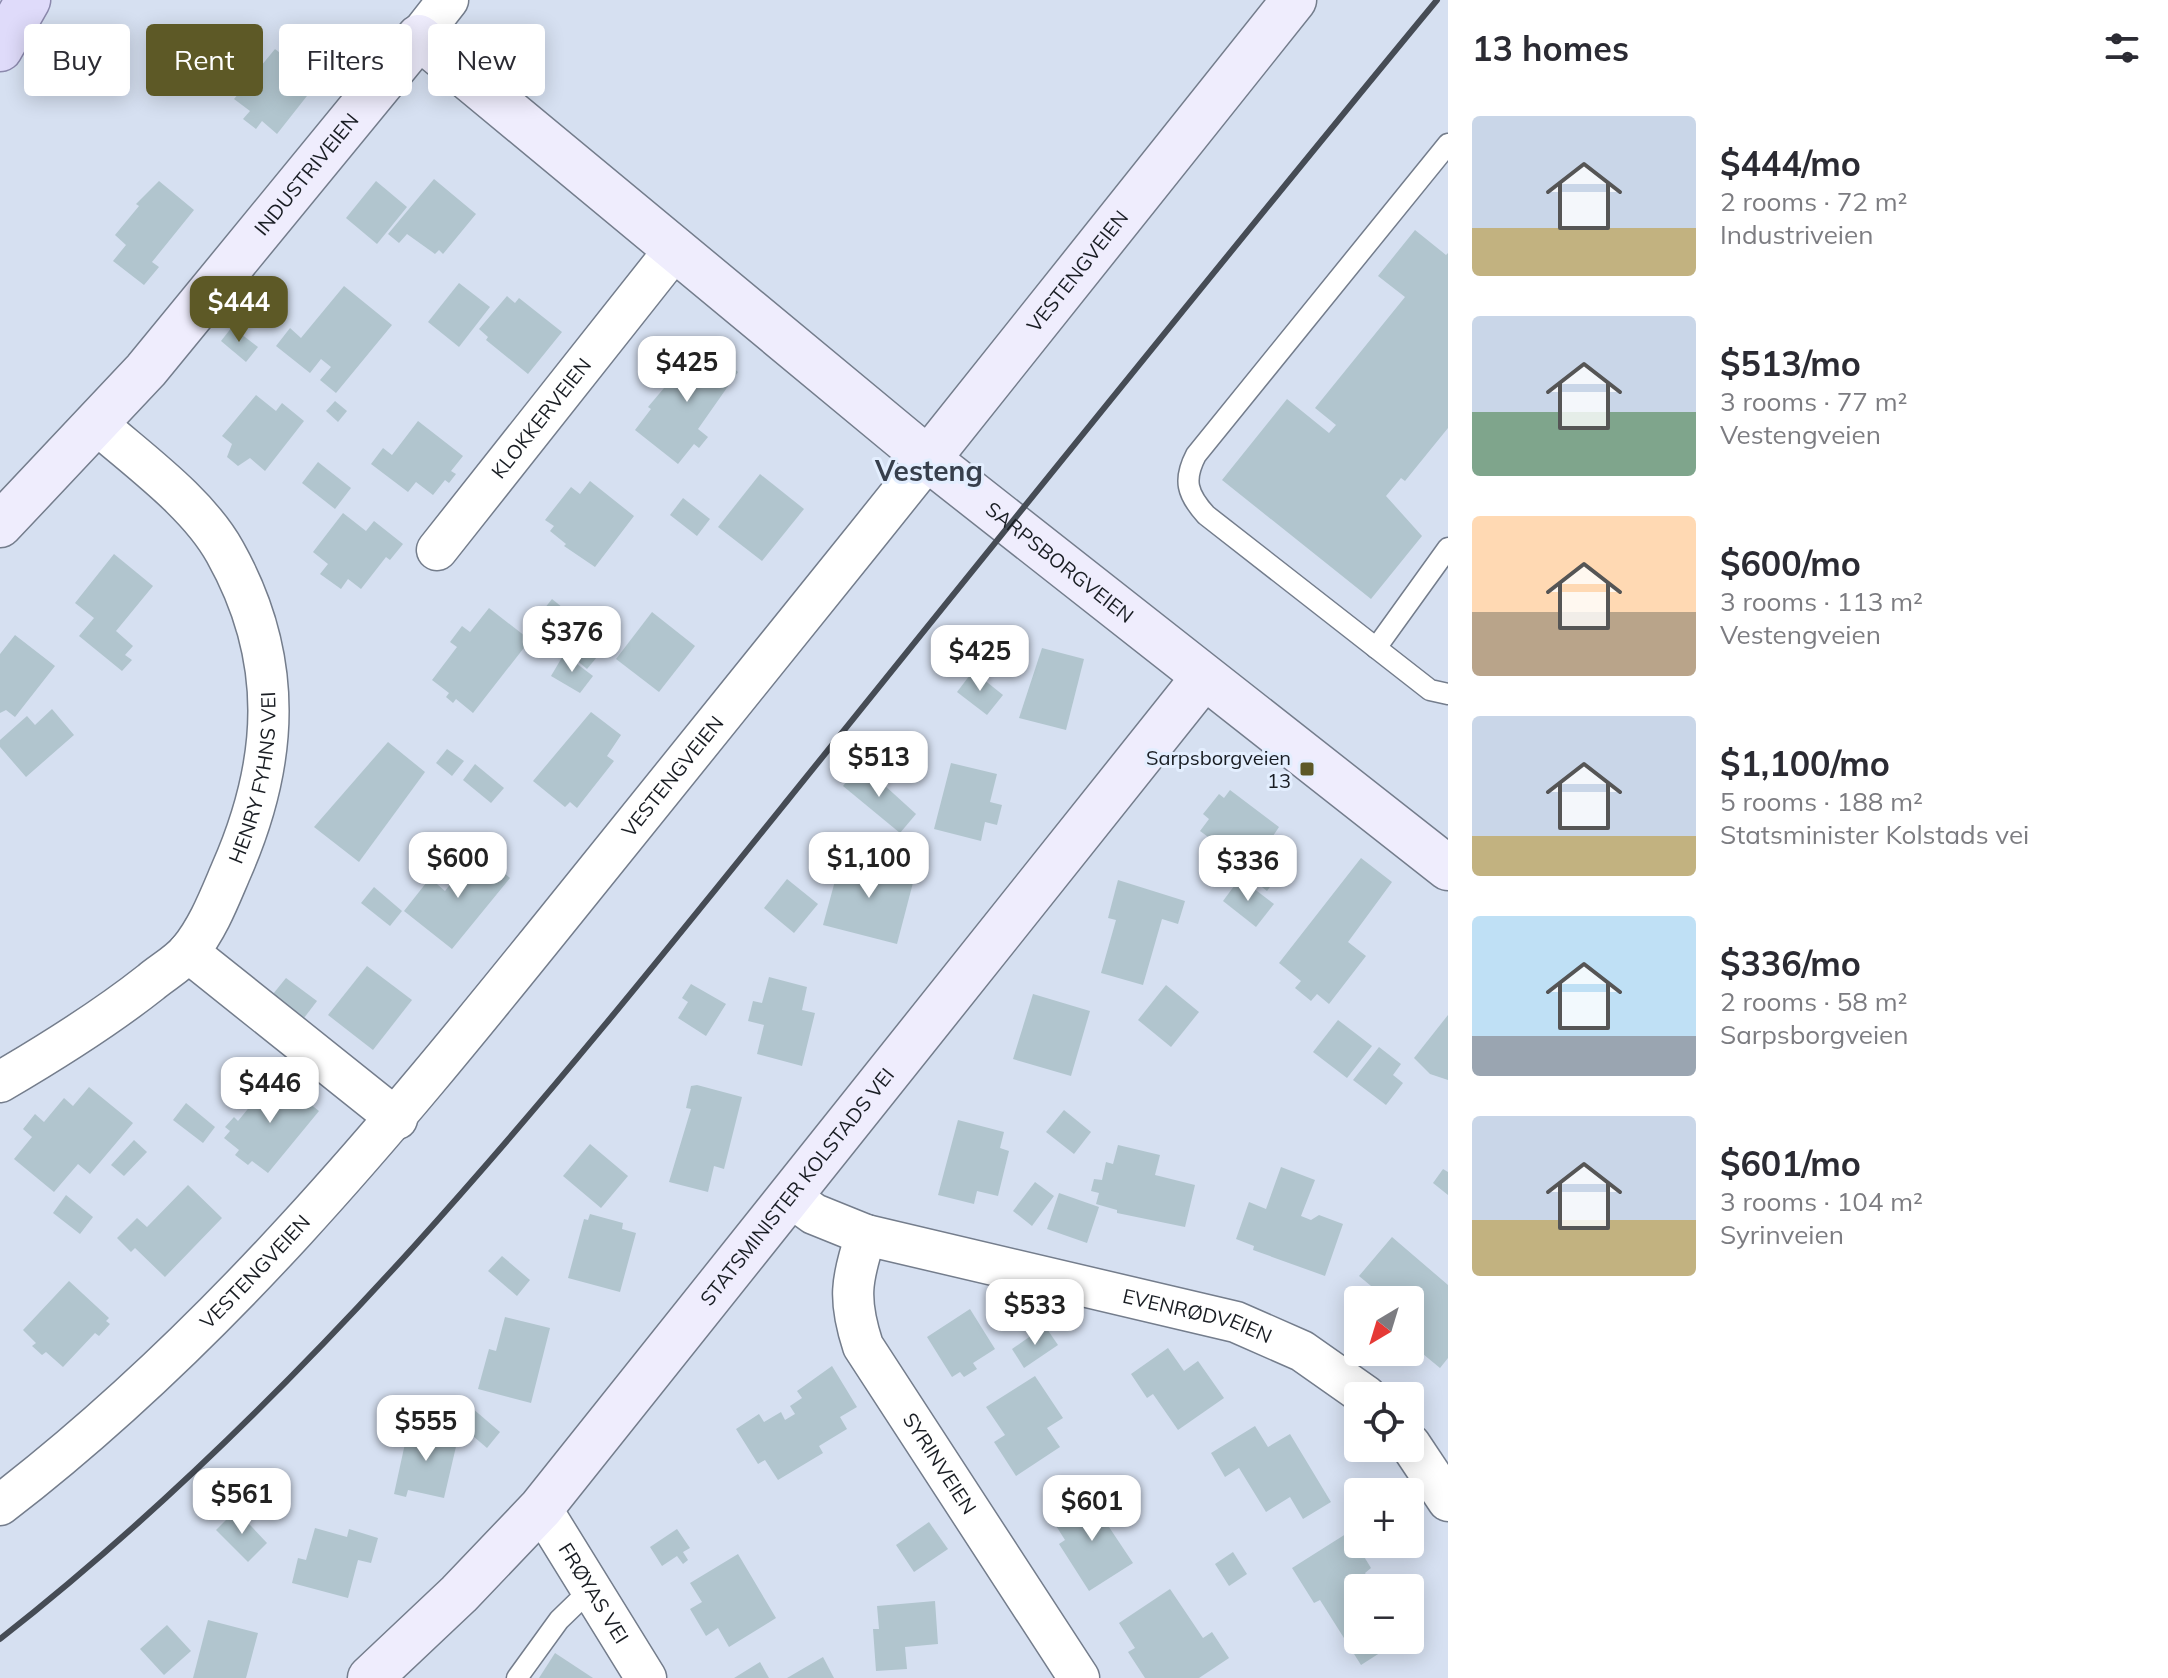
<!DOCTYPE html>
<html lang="en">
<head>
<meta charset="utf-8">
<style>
  :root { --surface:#fff; --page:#f2f2f3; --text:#2b2b33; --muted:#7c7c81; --accent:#5d5926 }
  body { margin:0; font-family:Mulish,sans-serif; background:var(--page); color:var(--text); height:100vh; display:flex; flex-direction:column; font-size:30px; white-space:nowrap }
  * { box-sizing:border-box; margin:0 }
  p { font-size:26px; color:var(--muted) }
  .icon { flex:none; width:44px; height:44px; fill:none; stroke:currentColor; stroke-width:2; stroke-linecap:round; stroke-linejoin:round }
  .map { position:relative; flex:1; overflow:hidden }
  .panel { display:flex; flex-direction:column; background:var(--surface); width:720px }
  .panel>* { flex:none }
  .top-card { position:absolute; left:24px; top:24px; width:760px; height:72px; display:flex; gap:16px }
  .needle { width:52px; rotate:218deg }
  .fabs { position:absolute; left:1344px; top:1286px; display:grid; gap:16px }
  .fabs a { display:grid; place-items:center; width:80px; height:80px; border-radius:8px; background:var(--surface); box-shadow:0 4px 20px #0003; font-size:40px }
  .price { position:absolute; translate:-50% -68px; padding:0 18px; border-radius:16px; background:#fff; color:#222; font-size:26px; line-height:52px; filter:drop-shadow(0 2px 4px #0008) }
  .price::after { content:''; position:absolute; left:50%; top:48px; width:24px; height:18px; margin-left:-12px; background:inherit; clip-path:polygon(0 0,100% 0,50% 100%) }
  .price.active { background:var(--accent); color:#fff }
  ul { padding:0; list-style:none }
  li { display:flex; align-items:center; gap:24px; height:200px; padding:0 24px }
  li span { display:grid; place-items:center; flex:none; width:224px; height:160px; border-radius:8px; color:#555 }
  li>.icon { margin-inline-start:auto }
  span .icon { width:96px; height:96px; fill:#fffc; stroke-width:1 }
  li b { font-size:34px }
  h2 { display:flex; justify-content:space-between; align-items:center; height:96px; padding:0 24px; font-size:34px }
  .chip { padding:0 28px; border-radius:8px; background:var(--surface); box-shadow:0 4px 20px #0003; font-size:28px; line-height:72px }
  .chip.active { background:var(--accent); color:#fff }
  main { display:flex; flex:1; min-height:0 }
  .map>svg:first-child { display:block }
  .building { fill:#b1c5ce }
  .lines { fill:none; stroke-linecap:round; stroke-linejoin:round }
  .lane-casing { stroke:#747d8c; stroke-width:23 }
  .street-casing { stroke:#747d8c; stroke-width:43 }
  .secondary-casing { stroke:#747d8c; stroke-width:47 }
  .primary-casing { stroke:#8c89ad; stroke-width:47 }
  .lane { stroke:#fff; stroke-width:20 }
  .street { stroke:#fff; stroke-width:40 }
  .secondary { stroke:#efedfd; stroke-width:44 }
  .primary { stroke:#dfdbfa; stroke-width:44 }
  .rail { stroke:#464c55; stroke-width:6 }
  .poi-dot { fill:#5d5926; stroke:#e3eefe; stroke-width:3 }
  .labels { text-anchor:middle; stroke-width:6; stroke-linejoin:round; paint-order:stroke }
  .street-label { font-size:20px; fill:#191d23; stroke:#e3eefe }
  .poi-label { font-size:20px; fill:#191d23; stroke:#e3eefe; text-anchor:end }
  .district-label { font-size:28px; font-weight:bold; fill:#373f4c; stroke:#e3eefe }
</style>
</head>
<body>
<main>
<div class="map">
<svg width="1448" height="1678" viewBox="0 0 1448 1678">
  <rect width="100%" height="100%" fill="#d6e0f1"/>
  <!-- building -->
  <g class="building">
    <polygon points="305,48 329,68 277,134 262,121 256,129 243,119 250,111 234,99 275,49 293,63"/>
    <polygon points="434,179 476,214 443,254 439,250 435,254 407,234 399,243 388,234"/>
    <polygon points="159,181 194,210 152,262 159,267 144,285 113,261 126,245 115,235 139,206 136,204"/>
    <polygon points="376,181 407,207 377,244 346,218"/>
    <polygon points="1415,230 1446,255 1448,253 1448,428 1405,481 1401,478 1386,496 1422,536 1371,599 1222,480 1287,399 1329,433 1336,425 1315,408 1405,297 1378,276"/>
    <polygon points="459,283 490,307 459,347 428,322"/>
    <polygon points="344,286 392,325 336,393 320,380 331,367 321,359 310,373 276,346 290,328 301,338"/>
    <polygon points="507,296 515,303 519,298 562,332 528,374 486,340 488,337 479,329"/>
    <polygon points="232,327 258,347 246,362 221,341"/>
    <polygon points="702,343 738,372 698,429 708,437 699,448 694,444 678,464 635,430 651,409 648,407"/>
    <polygon points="256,395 276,411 282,403 304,421 265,471 250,458 238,466 227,457 232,444 222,436"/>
    <polygon points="335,401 347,411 338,422 326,411"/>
    <polygon points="418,421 463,456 451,471 456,474 449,483 445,480 433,495 416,482 408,492 371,464 383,448 392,455"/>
    <polygon points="318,462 351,488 335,509 302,483"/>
    <polygon points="760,474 804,509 762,561 718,527"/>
    <polygon points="590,481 634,516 595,567 564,546 566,544 550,531 554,526 545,520 571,487 580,494"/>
    <polygon points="683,498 710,519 697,536 670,515"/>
    <polygon points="343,513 366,531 374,521 403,544 390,560 386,557 361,589 348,579 341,589 320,574 328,564 313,552"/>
    <polygon points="114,554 153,586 116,631 133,646 125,655 132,660 122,671 79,636 94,618 75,603"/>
    <polygon points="552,599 579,621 560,645 533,623"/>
    <polygon points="489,608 530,640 473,713 456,699 453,703 446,697 449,693 432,680 457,647 450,642 462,626 470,632"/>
    <polygon points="592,612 609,625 602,651 587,669 562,648"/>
    <polygon points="652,612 695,646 659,692 616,659"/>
    <polygon points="15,635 55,666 15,717 6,710 0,713 0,654"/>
    <polygon points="1042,648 1084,659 1066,730 1019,718"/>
    <polygon points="564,654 593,676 580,693 551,676"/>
    <polygon points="973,671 1003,695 987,715 957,692"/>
    <polygon points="52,709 74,735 26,777 0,747 0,740 27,716 35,725"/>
    <polygon points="591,712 621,735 607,756 614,761 577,808 570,802 565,807 533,781"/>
    <polygon points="388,742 425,772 359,862 314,827"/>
    <polygon points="447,749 464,761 452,776 436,763"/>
    <polygon points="951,763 997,774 990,802 1002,805 997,825 985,822 981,841 934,829"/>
    <polygon points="475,764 504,788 491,803 463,780"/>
    <polygon points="861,764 916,814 900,833 843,786"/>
    <polygon points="1230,790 1279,827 1273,836 1295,853 1267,891 1244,873 1249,867 1200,831 1209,819 1203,814 1219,794 1224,798"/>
    <polygon points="477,850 510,878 452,949 404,911 430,878 445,891"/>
    <polygon points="842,855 915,875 897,944 823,925"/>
    <polygon points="1361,858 1392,882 1348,942 1366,956 1329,1004 1317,994 1311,1001 1295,988 1301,981 1279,963"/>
    <polygon points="1240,878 1274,904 1256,927 1223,901"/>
    <polygon points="787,879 818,904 794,933 764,908"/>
    <polygon points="1118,880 1185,901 1178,924 1162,919 1143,985 1101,973 1116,920 1108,918"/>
    <polygon points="374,887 402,911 390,926 361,903"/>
    <polygon points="367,966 412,1000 373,1050 328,1015"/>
    <polygon points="769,977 807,987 802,1010 815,1013 802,1066 757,1054 764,1025 748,1021 753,1001 762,1003"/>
    <polygon points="286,978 317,1001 304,1018 273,994"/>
    <polygon points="691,984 726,1004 706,1036 678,1018 688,1002 682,998"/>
    <polygon points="1166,985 1199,1012 1171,1047 1138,1020"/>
    <polygon points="1033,994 1090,1011 1071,1076 1013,1059"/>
    <polygon points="1448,1015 1448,1080 1430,1074 1414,1058"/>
    <polygon points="1338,1020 1372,1046 1347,1078 1313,1052"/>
    <polygon points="1379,1047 1401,1064 1393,1075 1403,1083 1386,1105 1353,1080"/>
    <polygon points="275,1076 319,1111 268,1173 252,1161 248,1165 235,1155 239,1150 224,1138 230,1131 225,1127 234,1117 238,1121"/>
    <polygon points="697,1085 742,1097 724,1169 714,1166 708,1192 669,1182 691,1109 686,1108 691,1086"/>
    <polygon points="89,1087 133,1123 90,1174 78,1164 54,1192 14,1159 32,1137 23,1129 35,1114 44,1122 64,1098 73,1106"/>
    <polygon points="186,1103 215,1127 203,1143 173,1120"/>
    <polygon points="1064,1110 1091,1132 1074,1154 1046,1132"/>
    <polygon points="958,1120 1004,1132 1000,1148 1009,1151 998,1196 977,1191 974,1204 938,1195"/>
    <polygon points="134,1140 147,1152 124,1176 111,1165"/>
    <polygon points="590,1144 628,1176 601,1208 563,1176"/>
    <polygon points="1118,1145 1160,1155 1155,1175 1195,1185 1185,1227 1117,1213 1117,1210 1096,1204 1099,1193 1091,1191 1094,1179 1102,1180 1106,1162 1113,1164"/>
    <polygon points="1281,1167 1315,1180 1301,1216 1311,1220 1319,1215 1343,1224 1325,1276 1253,1250 1254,1246 1236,1239 1249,1202 1266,1209"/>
    <polygon points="1443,1169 1448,1172 1448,1195 1433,1183"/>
    <polygon points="1035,1182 1054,1196 1032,1226 1013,1211"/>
    <polygon points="188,1185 222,1218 165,1277 135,1248 131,1252 117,1238 137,1218 147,1227"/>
    <polygon points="1059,1193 1099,1207 1087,1243 1047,1229"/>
    <polygon points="66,1195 93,1217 80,1234 53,1213"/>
    <polygon points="590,1214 623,1223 622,1229 636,1233 620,1292 568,1278 584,1219 588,1220"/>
    <polygon points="1392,1237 1448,1285 1448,1358 1440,1368 1417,1349 1410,1359 1402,1352 1410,1352 1410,1300 1388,1300 1359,1276"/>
    <polygon points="502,1256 530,1280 517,1296 488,1271"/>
    <polygon points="69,1281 109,1318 106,1321 110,1324 99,1336 95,1333 63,1367 46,1352 42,1355 32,1346 36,1343 23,1330"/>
    <polygon points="970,1309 995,1349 973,1363 977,1369 964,1377 960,1372 952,1377 927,1337"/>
    <polygon points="505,1317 550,1328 531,1403 478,1389 489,1349 496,1351"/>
    <polygon points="1045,1326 1058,1345 1024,1368 1012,1349"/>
    <polygon points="1168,1348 1184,1371 1198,1361 1224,1398 1178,1430 1153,1394 1147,1398 1131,1374"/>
    <polygon points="832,1366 857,1407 840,1417 847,1429 819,1446 823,1453 778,1480 765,1460 758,1464 736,1429 759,1414 764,1422 781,1412 785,1420 795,1414 790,1406 802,1398 797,1391"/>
    <polygon points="1035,1376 1063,1418 1047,1428 1060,1447 1016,1476 994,1442 1005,1435 986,1407"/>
    <polygon points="472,1408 500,1432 487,1448 459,1424"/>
    <polygon points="409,1425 458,1438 444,1498 408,1490 406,1497 394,1494"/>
    <polygon points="1255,1426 1268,1447 1290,1434 1331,1502 1303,1519 1290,1497 1266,1512 1239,1468 1225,1477 1211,1453"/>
    <polygon points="1101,1492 1111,1508 1101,1515 1133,1563 1089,1591 1059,1544 1065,1540 1053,1521"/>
    <polygon points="236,1510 267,1543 248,1562 216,1530"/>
    <polygon points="929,1522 948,1549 914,1572 896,1545"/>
    <polygon points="315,1528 347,1537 349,1529 378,1538 371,1563 358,1560 348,1598 292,1583 298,1558 306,1560"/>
    <polygon points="677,1529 690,1548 683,1552 688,1560 683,1564 677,1556 662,1566 650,1547"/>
    <polygon points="1349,1532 1371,1568 1365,1573 1374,1588 1358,1588 1358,1640 1400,1640 1361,1665 1320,1600 1314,1603 1292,1568"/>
    <polygon points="1233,1552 1247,1574 1229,1586 1215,1564"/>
    <polygon points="738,1554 776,1618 729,1647 718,1628 706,1636 690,1609 702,1602 690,1583"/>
    <polygon points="1170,1589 1203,1638 1212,1632 1229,1658 1199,1678 1145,1678 1128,1652 1135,1648 1119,1623"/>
    <polygon points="935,1601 938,1644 905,1647 907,1669 876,1671 873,1629 879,1629 877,1606"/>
    <polygon points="1410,1608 1423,1628 1410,1636"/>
    <polygon points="208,1620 258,1633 246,1678 193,1678"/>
    <polygon points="167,1625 191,1651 164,1675 140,1649"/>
    <polygon points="555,1653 593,1678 539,1678"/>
    <polygon points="823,1657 834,1678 787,1678"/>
    <polygon points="760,1662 769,1678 734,1678"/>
  </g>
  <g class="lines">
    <defs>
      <g id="lane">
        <path d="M 1448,144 L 1196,455 C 1183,480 1187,494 1206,515 L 1430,690 L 1448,694"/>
        <polyline points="1376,648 1448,548"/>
        <polyline points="517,1678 559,1620 591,1589"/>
      </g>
      <g id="street">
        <polyline points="419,37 448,0"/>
        <path id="s1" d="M 437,550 L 676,248"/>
        <polyline points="188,952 397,1119"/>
        <path id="s2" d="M 0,1082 C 53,1051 103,1020 151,982 C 163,972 179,963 189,951 C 208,928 219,899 231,871 C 279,762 285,659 225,552 C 198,503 139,461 97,424"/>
        <path id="s3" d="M 789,1196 L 814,1214 L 866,1235 L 1236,1322 L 1302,1351 L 1366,1396"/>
        <path id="s4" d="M 866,1235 C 851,1280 848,1300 863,1346 L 1079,1678"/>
        <polyline points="1410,1444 1448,1501"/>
        <path id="s5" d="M 0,1505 C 216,1339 387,1131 557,920 C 681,766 805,613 928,459"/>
        <path id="s6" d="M 541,1508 L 646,1678"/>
      </g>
      <g id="secondary">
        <path id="s7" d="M 928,459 L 1294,0"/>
        <path id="s8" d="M 0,525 L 146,370 L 419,37 L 928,459 L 1448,868"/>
        <path id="s9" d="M 370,1678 L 459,1594 L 541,1508 L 1204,677"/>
      </g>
      <polyline id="primary" points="0,49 28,0"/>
    </defs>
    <!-- lane casing -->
    <use href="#lane" class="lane-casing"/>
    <!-- street casing -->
    <use href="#street" class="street-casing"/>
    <!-- secondary casing -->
    <use href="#secondary" class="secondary-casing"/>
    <!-- primary casing -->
    <use href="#primary" class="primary-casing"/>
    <!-- lane -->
    <use href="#lane" class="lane"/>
    <!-- street -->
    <use href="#street" class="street"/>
    <!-- secondary -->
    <use href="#secondary" class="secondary"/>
    <!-- primary -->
    <use href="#primary" class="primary"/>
    <!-- rail -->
    <path class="rail" d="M 0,1639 C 304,1401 546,1100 787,801 C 1003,533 1218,265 1437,0"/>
  </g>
  <!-- markers -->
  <rect class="poi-dot" x="1299" y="761" width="16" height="16" rx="4"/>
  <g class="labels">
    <!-- street labels -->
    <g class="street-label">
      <text dy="7" stroke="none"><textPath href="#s8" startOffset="466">INDUSTRIVEIEN</textPath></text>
      <text dy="7" stroke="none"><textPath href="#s7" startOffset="240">VESTENGVEIEN</textPath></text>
      <text dy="7" stroke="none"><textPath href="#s1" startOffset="168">KLOKKERVEIEN</textPath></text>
      <text dy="7" stroke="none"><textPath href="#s8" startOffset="1472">SARPSBORGVEIEN</textPath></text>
      <text dy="7" stroke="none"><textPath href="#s5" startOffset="994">VESTENGVEIEN</textPath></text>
      <text dy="7" stroke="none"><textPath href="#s2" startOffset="418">HENRY FYHNS VEI</textPath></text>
      <text dy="7" stroke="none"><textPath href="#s9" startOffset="652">STATSMINISTER KOLSTADS VEI</textPath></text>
      <text dy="7" stroke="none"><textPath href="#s5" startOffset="346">VESTENGVEIEN</textPath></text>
      <text dy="7" stroke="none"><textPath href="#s3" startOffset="428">EVENRØDVEIEN</textPath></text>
      <text dy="7" stroke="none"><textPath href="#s4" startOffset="254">SYRINVEIEN</textPath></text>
      <text dy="7" stroke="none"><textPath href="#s6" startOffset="100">FRØYAS VEI</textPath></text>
    </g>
    <!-- poi labels -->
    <g class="poi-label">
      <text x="1291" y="765">Sarpsborgveien<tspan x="1291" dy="23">13</tspan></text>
    </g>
    <!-- district labels -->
    <g class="district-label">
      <text x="929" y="481">Vesteng</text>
    </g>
  </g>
</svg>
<div class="fabs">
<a><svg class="needle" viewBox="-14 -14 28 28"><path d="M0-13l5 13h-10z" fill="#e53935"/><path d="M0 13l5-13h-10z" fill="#7c7c81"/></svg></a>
<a><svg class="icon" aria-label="locate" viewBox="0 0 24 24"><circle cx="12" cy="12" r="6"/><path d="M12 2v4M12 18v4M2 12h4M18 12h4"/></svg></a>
<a>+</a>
<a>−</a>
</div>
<b class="price active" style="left:239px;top:344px">$444</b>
<b class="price" style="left:687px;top:404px">$425</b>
<b class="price" style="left:572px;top:674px">$376</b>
<b class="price" style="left:980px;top:693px">$425</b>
<b class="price" style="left:879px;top:799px">$513</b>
<b class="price" style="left:458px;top:900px">$600</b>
<b class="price" style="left:869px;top:900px">$1,100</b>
<b class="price" style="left:1248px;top:903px">$336</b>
<b class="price" style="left:270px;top:1125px">$446</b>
<b class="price" style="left:1035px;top:1347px">$533</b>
<b class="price" style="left:426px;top:1463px">$555</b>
<b class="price" style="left:242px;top:1536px">$561</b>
<b class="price" style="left:1092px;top:1543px">$601</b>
<div class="top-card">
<a class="chip">Buy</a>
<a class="chip active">Rent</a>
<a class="chip">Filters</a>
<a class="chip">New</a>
</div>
</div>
<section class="panel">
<h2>13 homes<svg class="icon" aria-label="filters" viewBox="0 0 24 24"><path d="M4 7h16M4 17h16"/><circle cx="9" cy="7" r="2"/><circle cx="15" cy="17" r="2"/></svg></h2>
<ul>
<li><span style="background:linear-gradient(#c9d6e8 70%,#c2b280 0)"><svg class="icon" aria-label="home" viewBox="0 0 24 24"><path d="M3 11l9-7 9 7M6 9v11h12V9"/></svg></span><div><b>$444/mo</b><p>2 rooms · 72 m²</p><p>Industriveien</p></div></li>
<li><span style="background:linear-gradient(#c9d6e8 60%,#7fa58c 0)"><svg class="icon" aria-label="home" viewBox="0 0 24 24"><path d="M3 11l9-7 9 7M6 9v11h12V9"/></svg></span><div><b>$513/mo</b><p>3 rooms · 77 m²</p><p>Vestengveien</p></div></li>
<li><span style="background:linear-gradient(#ffd9b3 60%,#b9a48a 0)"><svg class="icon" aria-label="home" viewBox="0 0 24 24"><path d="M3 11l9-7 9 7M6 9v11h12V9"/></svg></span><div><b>$600/mo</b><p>3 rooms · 113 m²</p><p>Vestengveien</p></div></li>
<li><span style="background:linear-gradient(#c9d6e8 75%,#c2b280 0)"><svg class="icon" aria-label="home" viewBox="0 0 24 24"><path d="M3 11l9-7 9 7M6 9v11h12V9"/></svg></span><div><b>$1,100/mo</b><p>5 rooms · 188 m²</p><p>Statsminister Kolstads vei</p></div></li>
<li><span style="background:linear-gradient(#bfe0f5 75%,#9aa5b1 0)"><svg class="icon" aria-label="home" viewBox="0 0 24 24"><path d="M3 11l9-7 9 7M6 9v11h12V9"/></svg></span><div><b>$336/mo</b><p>2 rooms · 58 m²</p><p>Sarpsborgveien</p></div></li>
<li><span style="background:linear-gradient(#c9d6e8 65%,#c2b280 0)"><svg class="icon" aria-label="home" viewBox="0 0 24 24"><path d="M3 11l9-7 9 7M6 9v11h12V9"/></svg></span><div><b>$601/mo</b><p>3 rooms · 104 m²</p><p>Syrinveien</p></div></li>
</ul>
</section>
</main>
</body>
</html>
